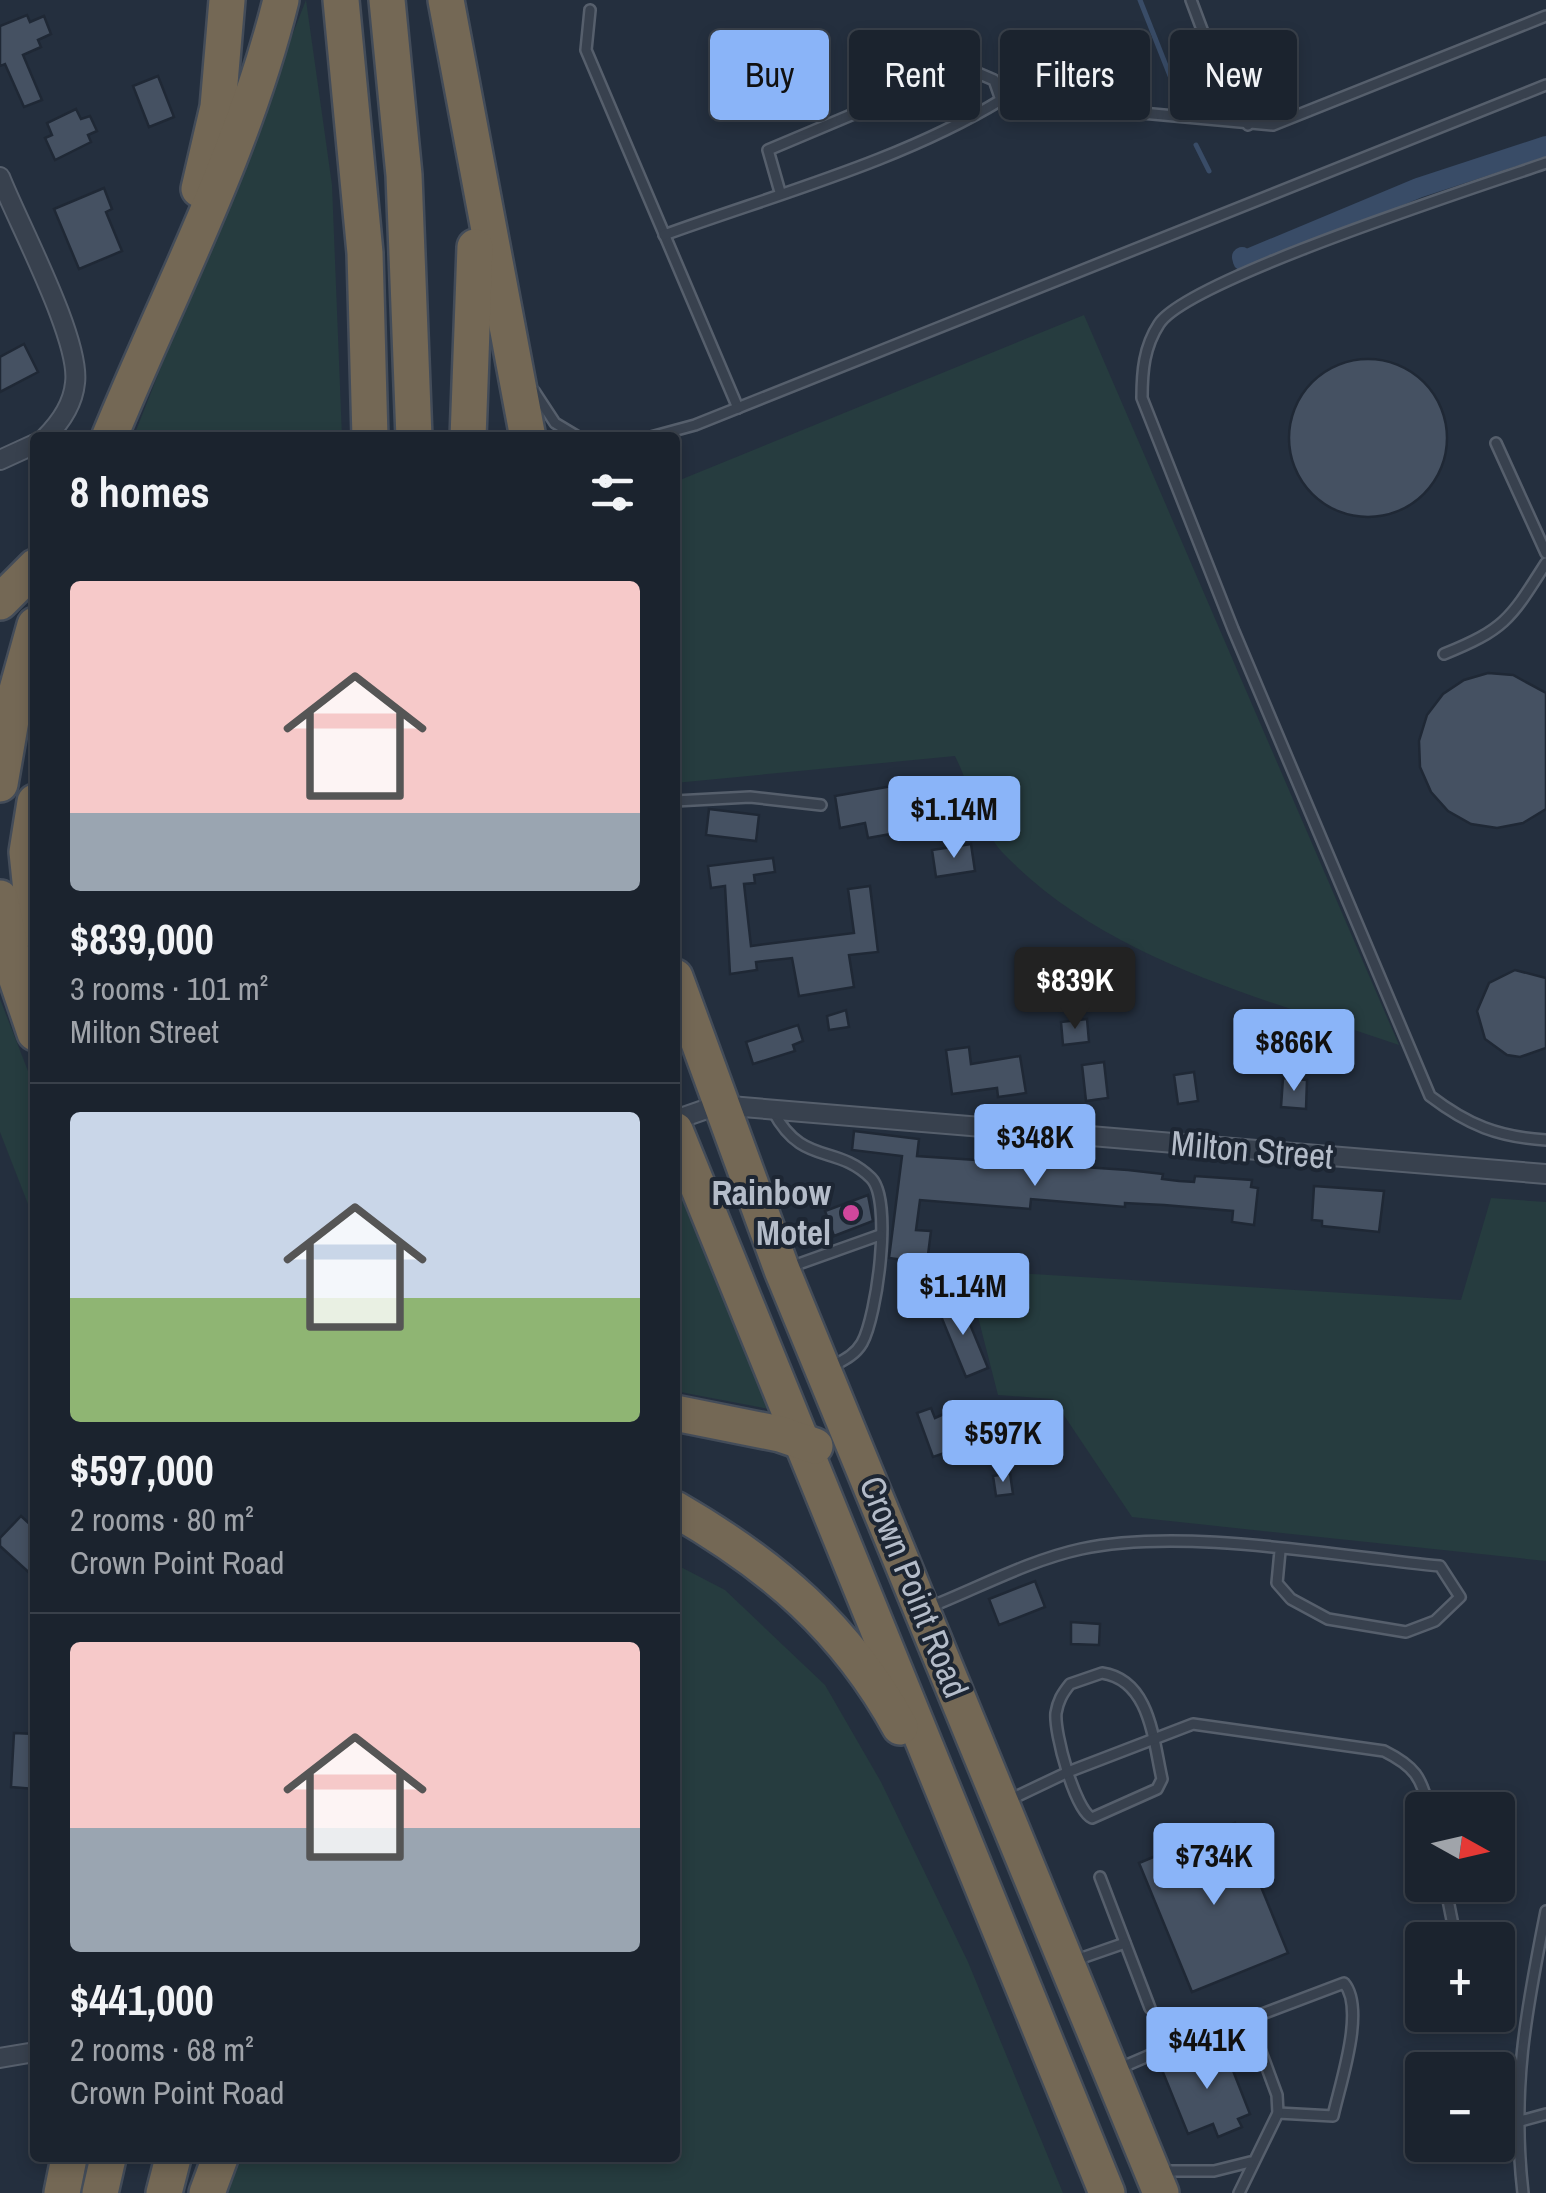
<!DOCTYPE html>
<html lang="en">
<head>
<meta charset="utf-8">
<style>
  :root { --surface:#1b232e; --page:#282f3a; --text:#f1f3f6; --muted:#a0a4aa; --line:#39404a; --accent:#8ab4f8 }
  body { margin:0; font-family:"Archivo Narrow",sans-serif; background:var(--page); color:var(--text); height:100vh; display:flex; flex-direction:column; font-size:38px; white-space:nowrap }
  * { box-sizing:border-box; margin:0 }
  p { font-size:32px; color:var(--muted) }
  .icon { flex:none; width:55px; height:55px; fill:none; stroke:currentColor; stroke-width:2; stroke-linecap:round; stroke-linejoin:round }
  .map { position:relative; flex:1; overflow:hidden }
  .panel { position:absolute; left:30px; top:432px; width:650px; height:1730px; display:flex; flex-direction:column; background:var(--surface); border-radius:10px; box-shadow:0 5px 15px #0003,0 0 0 2px var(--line) }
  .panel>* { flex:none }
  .banner { position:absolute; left:710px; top:30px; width:685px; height:90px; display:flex; gap:20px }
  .needle { width:65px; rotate:98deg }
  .fabs { position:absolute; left:1405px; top:1792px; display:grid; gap:20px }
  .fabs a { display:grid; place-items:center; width:110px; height:110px; border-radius:10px; background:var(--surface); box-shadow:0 5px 15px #0003,0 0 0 2px var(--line); font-size:50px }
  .price { position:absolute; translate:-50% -85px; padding:0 22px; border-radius:10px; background:var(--accent); color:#111; font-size:32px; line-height:65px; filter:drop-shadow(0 2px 5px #0008) }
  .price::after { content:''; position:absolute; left:50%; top:60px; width:30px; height:22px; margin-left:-15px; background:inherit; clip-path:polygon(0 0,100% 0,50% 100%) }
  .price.active { background:#222; color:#fff }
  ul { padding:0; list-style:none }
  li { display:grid; align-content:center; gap:20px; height:530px; padding:0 40px }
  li+li { border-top:2px solid var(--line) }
  li span { display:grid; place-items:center; height:310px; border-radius:10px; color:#555 }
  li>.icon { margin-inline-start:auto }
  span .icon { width:180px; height:180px; fill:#fffc; stroke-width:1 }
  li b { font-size:42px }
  h2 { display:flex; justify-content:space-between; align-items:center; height:120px; padding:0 40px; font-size:42px }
  .chip { padding:0 35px; border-radius:10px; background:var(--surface); box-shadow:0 5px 15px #0003,0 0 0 2px var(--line); font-size:35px; line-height:90px }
  .chip.active { background:var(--accent); color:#111 }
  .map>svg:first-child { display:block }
  .green { fill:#263c3f }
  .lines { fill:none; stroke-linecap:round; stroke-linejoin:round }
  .stream { stroke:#394c67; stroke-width:5 }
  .canal { stroke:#394c67; stroke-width:20 }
  .building { fill:#455162; stroke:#1f2835; stroke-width:2.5 }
  .lane-casing { stroke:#565f6c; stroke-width:14 }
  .street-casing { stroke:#565f6c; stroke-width:22 }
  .highway-casing { stroke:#434c59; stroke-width:40 }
  .lane { stroke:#38414e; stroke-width:9 }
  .street { stroke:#38414e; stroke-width:18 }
  .highway { stroke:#746855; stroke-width:35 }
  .hotel-dot { fill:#d1479c; stroke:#1d2633; stroke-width:4 }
  .labels { text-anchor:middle; stroke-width:8; stroke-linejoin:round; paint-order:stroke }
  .street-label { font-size:35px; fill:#b4bcc9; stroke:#1d2633 }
  .poi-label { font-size:35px; font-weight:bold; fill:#b4bcc9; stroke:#1d2633; text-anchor:end }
</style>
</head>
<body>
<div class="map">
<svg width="1546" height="2193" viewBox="0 0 1546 2193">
  <rect width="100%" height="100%" fill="#242f3e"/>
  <!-- green -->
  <g class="green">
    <polygon points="306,0 332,185 342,437 133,438"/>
    <path d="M 1084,315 L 1399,1045 C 1261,997 1106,961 1002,852 C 980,828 969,784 955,756 L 675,783 L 675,482 Z"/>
    <polygon points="0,999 35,1089 35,1222 0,1132"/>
    <polygon points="675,1183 769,1409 675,1391"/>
    <polygon points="1491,1198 1546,1202 1546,1561 1132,1517 1053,1399 998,1395 966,1270 1461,1300"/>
    <polygon points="675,1564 725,1590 825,1685 881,1782 968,1962 1063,2193 223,2193 233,2158 675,2158"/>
  </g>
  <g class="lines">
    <!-- stream -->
    <g class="stream">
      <polyline points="1140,0 1182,106"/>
      <polyline points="1196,145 1209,171"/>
    </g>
    <!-- canal -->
    <polyline class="canal" points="1242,257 1243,261 1418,188 1546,146"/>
  </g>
  <!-- building -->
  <g class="building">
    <polygon points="27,15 30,22 44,16 51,34 38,40 41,47 23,55 42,100 24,107 5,64 0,66 0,26"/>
    <polygon points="158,76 174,117 149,127 133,86"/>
    <polygon points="76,109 81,119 90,116 97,131 88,135 91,142 55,160 45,138 52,135 47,123"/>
    <polygon points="104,188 112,209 106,212 122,251 79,269 54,209"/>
    <polygon points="24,344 38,372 0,392 0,357"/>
    <circle cx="1368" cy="438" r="79"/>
    <polygon points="1488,673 1513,675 1546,693 1546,809 1523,823 1497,828 1471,824 1448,811 1431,792 1420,767 1419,741 1427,715 1443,694 1464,680"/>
    <polygon points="921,781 930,827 868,838 865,823 840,828 835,796"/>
    <polygon points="709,809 759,815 756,841 706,835"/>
    <polygon points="971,844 975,871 936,877 932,850"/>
    <polygon points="773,858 775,872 754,875 755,883 744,884 751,946 854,933 848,889 870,886 878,952 849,955 854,987 799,996 792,958 756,962 757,970 730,974 725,886 711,888 708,866"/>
    <polygon points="1515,970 1546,978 1546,1048 1520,1057 1507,1055 1485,1039 1477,1011 1489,983"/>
    <polygon points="846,1010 849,1027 829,1030 827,1016"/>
    <polygon points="1087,1019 1089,1042 1063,1045 1061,1022"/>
    <polygon points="798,1025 803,1041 793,1045 795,1051 753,1064 746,1042"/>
    <polygon points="969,1047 971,1064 1020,1056 1026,1093 998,1097 997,1088 952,1094 946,1050"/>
    <polygon points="1104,1062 1108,1098 1086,1101 1082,1065"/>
    <polygon points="1194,1072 1198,1101 1178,1104 1174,1075"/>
    <polygon points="1283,1078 1307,1080 1306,1109 1281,1107"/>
    <polygon points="854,1131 919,1139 917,1156 1128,1170 1163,1174 1162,1179 1179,1181 1194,1182 1195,1176 1252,1180 1251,1187 1258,1188 1254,1225 1232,1222 1233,1211 1164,1205 1125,1203 1125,1207 1031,1199 1030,1209 920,1200 916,1230 931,1231 927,1263 889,1258 902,1156 852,1150"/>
    <polygon points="1314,1186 1384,1191 1379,1232 1322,1226 1322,1221 1312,1220"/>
    <polygon points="868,1195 873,1221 834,1236 825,1211"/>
    <polygon points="960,1300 988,1368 966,1377 938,1309"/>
    <polygon points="931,1408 935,1418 946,1413 959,1448 933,1457 917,1413"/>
    <polygon points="1010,1473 1013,1494 996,1496 993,1476"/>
    <polygon points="21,1516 35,1529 35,1578 0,1546 0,1538"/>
    <polygon points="1035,1581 1045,1607 999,1625 989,1599"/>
    <polygon points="1071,1622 1100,1624 1099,1645 1071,1644"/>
    <polygon points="14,1733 35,1734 35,1789 11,1787"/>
    <polygon points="1235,1823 1288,1953 1192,1992 1139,1863"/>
    <polygon points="1223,2045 1250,2114 1238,2119 1242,2127 1218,2137 1213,2124 1188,2134 1162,2070"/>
  </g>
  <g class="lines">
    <defs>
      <g id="lane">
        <polyline points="1191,0 1228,99 1248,125"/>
        <polyline points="590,10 586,50 738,408"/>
        <polyline points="1001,100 1273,125 1546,16"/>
        <path d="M 1546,163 C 1481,186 1188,279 1159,324 C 1144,347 1142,371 1142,398 L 1233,629 L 1430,1096 C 1468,1125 1498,1137 1546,1140"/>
        <path d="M 664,235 C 774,195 901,161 1001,100 L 994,80 L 973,71 L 939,78 L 768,150 L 780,192"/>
        <polyline points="534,391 555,423 580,438"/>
        <polyline points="647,438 695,425 1546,85"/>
        <polyline points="1496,443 1546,553"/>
        <path d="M 1444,654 C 1506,629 1511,618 1546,563"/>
        <polyline points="675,801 750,797 821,805"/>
        <path d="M 773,1111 C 803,1167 835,1143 871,1178 C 893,1200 877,1316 862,1343 C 855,1355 844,1360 833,1366"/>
        <polyline points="790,1267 880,1235"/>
        <path d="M 930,1607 C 978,1588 1030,1560 1081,1549 C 1183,1527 1334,1556 1440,1566 L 1460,1597 L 1435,1621 L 1406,1632 L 1328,1619 L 1291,1599 L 1277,1583 L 1280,1551"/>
        <path d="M 1102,1673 C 1150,1680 1153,1739 1162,1779 L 1157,1789 L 1092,1818 C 1075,1810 1054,1733 1056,1713 C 1058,1701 1062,1694 1070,1684 Z"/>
        <path d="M 1009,1800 L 1068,1772 L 1193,1724 L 1384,1751 C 1414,1766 1422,1777 1429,1810"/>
        <polyline points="1100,1877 1150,2008"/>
        <polyline points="1445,1885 1456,1940"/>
        <polyline points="1076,1960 1125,1943"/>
        <polyline points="1445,2016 1445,2015"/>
        <path d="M 1249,2019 L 1344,1983 C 1366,2009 1340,2084 1333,2116 L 1278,2113"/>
        <polyline points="1120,2068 1197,2035 1249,2019 1277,2095 1278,2113 1239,2193"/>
        <polyline points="1517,2122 1546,2114"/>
        <polyline points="1159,2171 1214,2171 1250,2162"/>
        <path d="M 1523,2193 C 1511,2090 1526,2011 1546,1911"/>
      </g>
      <g id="street">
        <path d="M 0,177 C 18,223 81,340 75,383 C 73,404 59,424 45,438"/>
        <polyline points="0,460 35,444"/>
        <polyline points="675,1120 718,1105 1546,1174"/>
        <polyline points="0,2058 35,2052"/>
      </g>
      <g id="highway">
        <polyline points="341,0 365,253 370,438"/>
        <polyline points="387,0 404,175 414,438"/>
        <polyline points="446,0 528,438"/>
        <polyline points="199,189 218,107 227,0"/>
        <path d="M 109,438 C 169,292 243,154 281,0"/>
        <polyline points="468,438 475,247"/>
        <polyline points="0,602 35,567"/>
        <polyline points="0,784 15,697 35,625"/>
        <polyline points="35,802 27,852 35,930"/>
        <polyline points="0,898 17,980 35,1033"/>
        <polyline points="675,977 782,1270 1161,2193"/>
        <polyline points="675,1130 1107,2193"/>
        <polyline points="675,1413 780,1434 815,1446"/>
        <path d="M 675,1509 C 772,1565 846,1628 900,1727"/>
        <polyline points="62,2193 69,2158"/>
        <polyline points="100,2193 108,2158"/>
        <polyline points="164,2193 173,2158"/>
        <polyline points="207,2193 220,2158"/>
      </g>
    </defs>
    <!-- lane casing -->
    <use href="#lane" class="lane-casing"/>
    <!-- street casing -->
    <use href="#street" class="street-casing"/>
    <!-- highway casing -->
    <use href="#highway" class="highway-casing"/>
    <!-- lane -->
    <use href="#lane" class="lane"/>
    <!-- street -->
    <use href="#street" class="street"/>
    <!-- highway -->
    <use href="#highway" class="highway"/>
  </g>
  <!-- markers -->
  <circle class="hotel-dot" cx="851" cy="1213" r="10"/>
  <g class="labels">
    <!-- street labels -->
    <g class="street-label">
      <text transform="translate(1252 1150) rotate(5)" y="12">Milton Street</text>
      <text transform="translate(914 1587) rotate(68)" y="12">Crown Point Road</text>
    </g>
    <!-- poi labels -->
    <g class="poi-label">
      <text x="831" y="1205">Rainbow<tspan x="831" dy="40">Motel</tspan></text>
    </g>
  </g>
</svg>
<div class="fabs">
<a><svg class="needle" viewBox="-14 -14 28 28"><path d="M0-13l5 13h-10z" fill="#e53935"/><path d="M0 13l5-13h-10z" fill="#a0a4aa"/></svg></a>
<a>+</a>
<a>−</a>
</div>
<b class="price" style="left:954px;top:861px">$1.14M</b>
<b class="price active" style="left:1075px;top:1032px">$839K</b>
<b class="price" style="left:1294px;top:1094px">$866K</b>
<b class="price" style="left:1035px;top:1189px">$348K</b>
<b class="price" style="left:963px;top:1338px">$1.14M</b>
<b class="price" style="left:1003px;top:1485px">$597K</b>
<b class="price" style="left:1214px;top:1908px">$734K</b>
<b class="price" style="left:1207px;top:2092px">$441K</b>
<div class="banner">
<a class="chip active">Buy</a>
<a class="chip">Rent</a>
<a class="chip">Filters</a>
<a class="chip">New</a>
</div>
<section class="panel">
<h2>8 homes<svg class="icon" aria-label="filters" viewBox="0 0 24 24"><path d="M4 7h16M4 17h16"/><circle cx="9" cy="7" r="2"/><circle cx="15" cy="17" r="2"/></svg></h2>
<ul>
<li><span style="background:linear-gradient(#f6c9c9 75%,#9aa5b1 0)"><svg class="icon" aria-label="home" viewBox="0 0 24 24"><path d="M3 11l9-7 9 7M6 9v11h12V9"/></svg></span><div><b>$839,000</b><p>3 rooms · 101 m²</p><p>Milton Street</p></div></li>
<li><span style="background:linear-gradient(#c9d6e8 60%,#8fb573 0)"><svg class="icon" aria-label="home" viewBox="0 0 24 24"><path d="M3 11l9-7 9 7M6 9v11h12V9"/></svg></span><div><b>$597,000</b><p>2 rooms · 80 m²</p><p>Crown Point Road</p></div></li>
<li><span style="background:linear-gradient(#f6c9c9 60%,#9aa5b1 0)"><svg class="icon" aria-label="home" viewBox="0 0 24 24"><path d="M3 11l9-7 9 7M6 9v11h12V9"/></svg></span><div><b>$441,000</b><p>2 rooms · 68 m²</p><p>Crown Point Road</p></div></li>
</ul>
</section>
</div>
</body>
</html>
